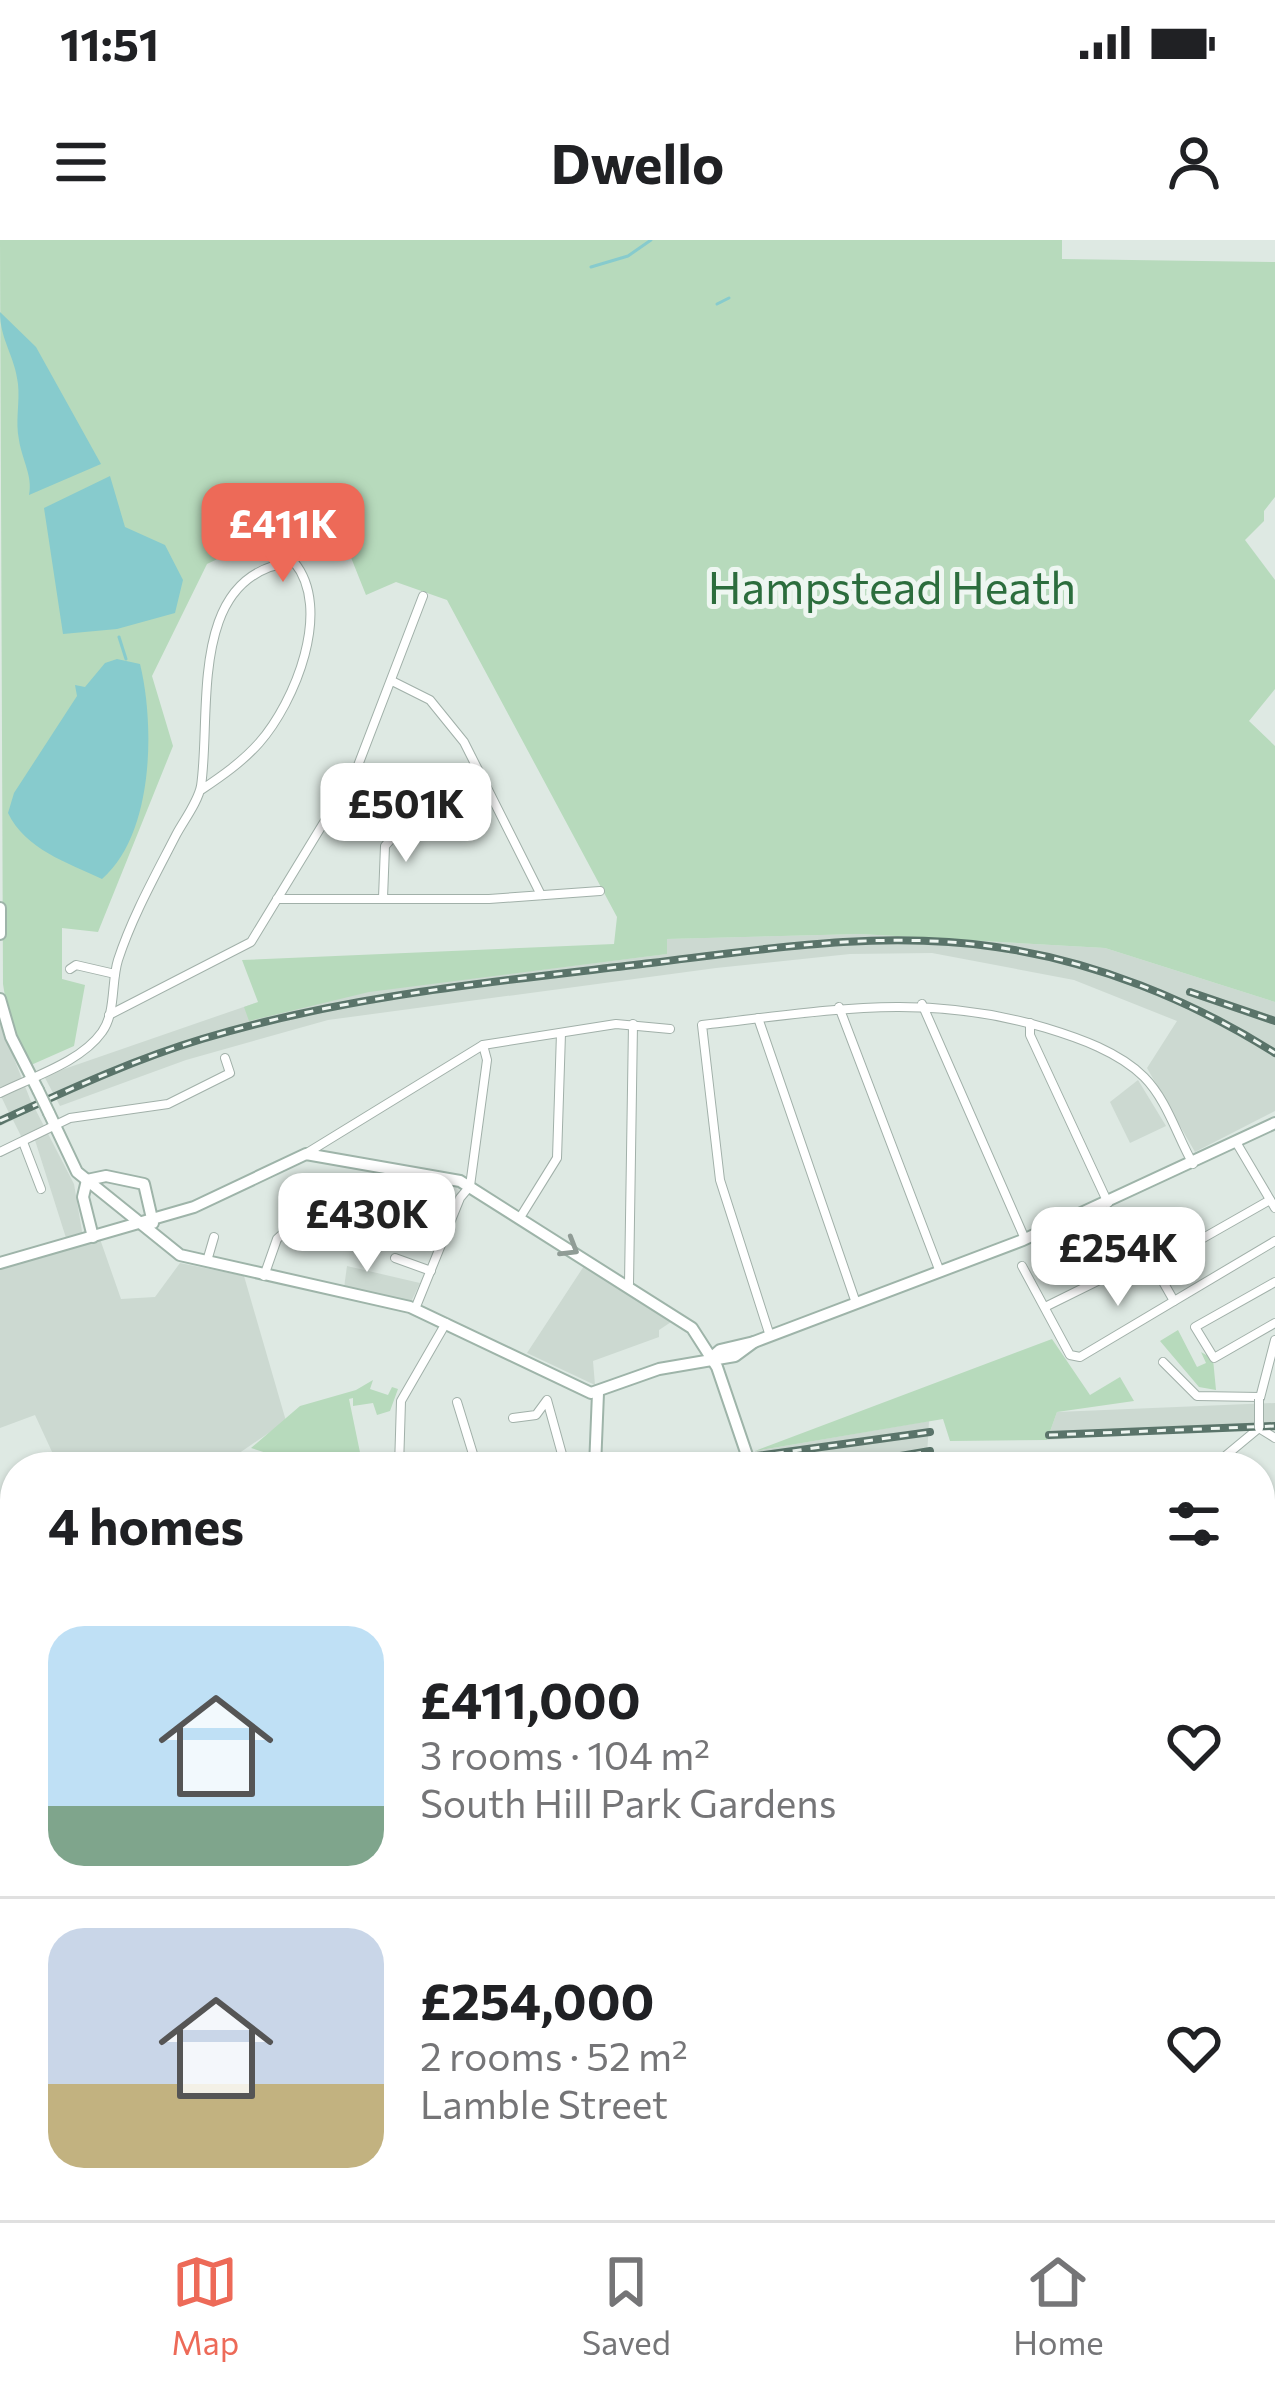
<!DOCTYPE html>
<html lang="en">
<head>
<meta charset="utf-8">
<style>
  :root { --surface:#fff; --page:#f6f6f6; --text:#202124; --muted:#757577; --line:#e0e0e0; --accent:#ed6a58 }
  body { margin:0; font-family:Commissioner,sans-serif; background:var(--page); color:var(--text); height:100vh; display:flex; flex-direction:column; font-size:45px; white-space:nowrap }
  * { box-sizing:border-box; margin:0 }
  p { font-size:39px; color:var(--muted) }
  .icon { flex:none; width:66px; height:66px; fill:none; stroke:currentColor; stroke-width:2; stroke-linecap:round; stroke-linejoin:round }
  .map { position:relative; flex:1; overflow:hidden }
  .sheet { position:absolute; left:0px; top:1212px; width:1275px; height:768px; display:flex; flex-direction:column; background:var(--surface); border-radius:48px 48px 0 0; box-shadow:0 3px 9px #0004 }
  .sheet>* { flex:none }
  .price { position:absolute; translate:-50% -102px; padding:0 27px; border-radius:24px; background:#fff; color:#222; font-size:39px; line-height:78px; filter:drop-shadow(0 3px 6px #0008) }
  .price::after { content:''; position:absolute; left:50%; top:72px; width:36px; height:27px; margin-left:-18px; background:inherit; clip-path:polygon(0 0,100% 0,50% 100%) }
  .price.selected { background:var(--accent); color:#fff }
  ul { padding:0; list-style:none }
  li { display:flex; align-items:center; gap:36px; height:300px; padding:0 48px }
  li+li { border-top:3px solid var(--line) }
  li span { display:grid; place-items:center; flex:none; width:336px; height:240px; border-radius:36px; color:#555 }
  li>.icon { margin-inline-start:auto }
  span .icon { width:144px; height:144px; fill:#fffc; stroke-width:1 }
  li b { font-size:51px }
  h2 { display:flex; justify-content:space-between; align-items:center; height:144px; padding:0 48px; font-size:51px }
  .status { display:flex; justify-content:space-between; align-items:center; height:84px; padding:0 60px; background:var(--surface); direction:ltr }
  .status svg { height:33px; fill:currentColor }
  header { display:flex; justify-content:space-between; align-items:center; height:156px; padding:0 48px; background:var(--surface); font-size:54px; font-weight:700 }
  .dock { display:flex; justify-content:space-around; align-items:center; height:168px; border-top:3px solid var(--line); background:var(--surface); font-size:33px; color:var(--muted) }
  .dock a { display:grid; justify-items:center; gap:6px }
  .dock .selected { color:var(--accent) }
  .map>svg:first-child { display:block }
  .built { fill:#ccd9d1 }
  .green { fill:#b7dabc }
  .water { fill:#87cbcd }
  .lines { fill:none; stroke-linecap:round; stroke-linejoin:round }
  .stream { stroke:#87cbcd; stroke-width:3 }
  .street-casing { stroke:#a1b0a9; stroke-width:10 }
  .secondary-casing { stroke:#9eb4a9; stroke-width:14 }
  .primary-casing { stroke:#bcc3c0; stroke-width:14 }
  .street { stroke:#fff; stroke-width:8 }
  .secondary { stroke:#fff; stroke-width:10 }
  .primary { stroke:#649d87; stroke-width:10 }
  .rail-casing { stroke:#5a746a; stroke-width:8 }
  .rail { stroke:#eef6f1; stroke-width:3; stroke-dasharray:9; stroke-linecap:butt }
  .street-bridge-casing { stroke:#a1b0a9; stroke-width:10; stroke-linecap:butt }
  .secondary-bridge-casing { stroke:#9eb4a9; stroke-width:14; stroke-linecap:butt }
  .street-bridge { stroke:#fff; stroke-width:8 }
  .secondary-bridge { stroke:#fff; stroke-width:10 }
  .oneway { stroke:#909c96 }
  .labels { text-anchor:middle; stroke-width:10; stroke-linejoin:round; paint-order:stroke }
  .park-label { font-size:45px; fill:#2c6d3d; stroke:#eef6f1 }
</style>
</head>
<body>
<div class="status"><b>11:51</b><svg viewBox="0 0 49 12"><path d="M0 12V9h3v3zM5 12V6h3v6zM10 12V3h3v9zM15 12V0h3v12zM26 1h20v11H26zM47 4h2v5h-2z"/></svg></div>
<header><svg class="icon" aria-label="menu" viewBox="0 0 24 24"><path d="M4 6h16M4 12h16M4 18h16"/></svg>Dwello<svg class="icon" aria-label="person" viewBox="0 0 24 24"><circle cx="12" cy="8" r="4"/><path d="M4 21q1-7 8-7t8 7"/></svg></header>
<div class="map">
<svg width="1275" height="1980" viewBox="0 0 1275 1980">
  <rect width="100%" height="100%" fill="#dee9e3"/>
  <!-- built -->
  <g class="built">
    <polygon points="860,694 1105,708 1275,762 1275,871 1195,912 1147,828 1177,781 1074,740 932,713 850,714 716,728 328,780 186,820 60,866 44,836 258,762 250,766 666,714 666,699"/>
    <polygon points="0,783 30,859 74,944 83,997 67,1001 34,897 23,900 13,880 0,886 0,878 9,873 0,854"/>
    <polygon points="1138,840 1166,886 1130,903 1110,862"/>
    <polygon points="100,999 121,1059 155,1057 180,1023 244,1036 286,1181 219,1227 59,1227 35,1175 0,1188 0,1029"/>
    <polygon points="347,1026 420,1043 411,1062 344,1048"/>
    <polygon points="584,1026 671,1082 659,1090 659,1097 593,1121 595,1145 527,1113"/>
    <polygon points="1275,1163 1275,1191 1192,1190 1047,1200 1057,1172"/>
    <polygon points="929,1181 927,1216 864,1227 761,1227 755,1211"/>
  </g>
  <!-- green -->
  <g class="green">
    <polygon points="0,0 1062,0 1062,19 1275,22 1275,257 1264,271 1264,281 1245,300 1275,340 1275,449 1249,481 1275,506 1275,762 1105,708 860,694 667,699 667,714 369,752 249,781 244,767 258,762 242,720 614,704 617,677 447,360 396,342 366,355 326,255 276,291 207,324 152,436 173,506 98,692 62,688 62,739 85,745 74,806 31,825 8,776 3,744"/>
    <polygon points="1178,1090 1197,1127 1206,1123 1201,1112 1213,1119 1216,1150 1199,1147 1160,1101"/>
    <polygon points="1052,1099 1090,1155 1120,1137 1134,1161 1057,1172 1047,1200 950,1201 943,1179 755,1211"/>
    <polygon points="373,1140 370,1149 388,1155 392,1147 398,1149 390,1171 377,1175 373,1163 353,1166 353,1158 349,1159 363,1227 309,1227 304,1214 285,1219 251,1208 300,1166 356,1150"/>
  </g>
  <!-- water -->
  <g class="water">
    <path d="M 0,72 L 36,107 L 101,224 L 29,255 C 33,236 22,220 19,200 C 15,181 20,163 18,144 C 15,116 0,100 0,72 Z"/>
    <polygon points="110,236 125,287 165,305 183,340 175,373 117,389 63,394 44,268"/>
    <path d="M 117,419 L 140,424 C 155,485 154,594 102,639 C 68,623 25,609 8,573 L 14,553 L 77,456 L 75,445 L 85,447 L 105,423 Z"/>
  </g>
  <g class="lines">
    <!-- stream -->
    <g class="stream">
      <polyline points="591,27 628,16 651,0"/>
      <polyline points="717,64 729,58"/>
      <polyline points="119,397 126,419"/>
    </g>
    <defs>
      <g id="street">
        <polyline points="392,441 430,460 464,502 541,655"/>
        <polyline points="383,658 385,606 406,582"/>
        <polyline points="277,659 489,659 600,651"/>
        <polyline points="70,729 76,725 115,734"/>
        <polyline points="922,764 1025,999"/>
        <polyline points="839,767 940,1032"/>
        <polyline points="109,775 251,702 357,528 423,356"/>
        <polyline points="758,778 856,1063"/>
        <polyline points="1030,783 1030,795 1108,963"/>
        <path d="M 0,853 C 32,837 81,822 102,792 C 116,773 111,742 118,720 C 132,677 155,636 176,595 C 184,580 198,562 201,546 C 212,474 186,332 294,322 C 333,369 295,462 259,503 C 242,522 222,536 201,550"/>
        <polyline points="23,902 41,949"/>
        <polyline points="1236,902 1275,968"/>
        <polyline points="0,912 70,878 168,864 230,833 225,818"/>
        <polyline points="307,913 483,805 616,784 670,789"/>
        <polyline points="521,976 557,918 561,793"/>
        <polyline points="395,1018 431,1031"/>
        <polyline points="207,1021 214,997"/>
        <polyline points="1022,1026 1070,1115 1080,1117 1275,1001"/>
        <polyline points="1154,1026 1270,960"/>
        <polyline points="1154,1026 1174,1061"/>
        <polyline points="264,1036 277,999 288,989 358,996"/>
        <polyline points="1275,1042 1195,1087 1214,1118 1275,1083"/>
        <polyline points="629,1044 633,784"/>
        <polyline points="1045,1067 1134,1023 1154,1026"/>
        <polyline points="415,1069 460,958 470,946 487,820 483,805"/>
        <path d="M 770,1096 L 720,940 L 702,785 C 827,771 922,751 1046,788 C 1079,798 1119,812 1144,837 C 1167,860 1177,896 1193,924"/>
        <polyline points="1163,1122 1197,1156 1260,1157"/>
        <polyline points="1260,1158 1275,1100"/>
        <polyline points="457,1162 477,1227"/>
        <polyline points="513,1178 536,1175 547,1160 565,1225"/>
        <polyline points="506,1219 508,1227"/>
        <polyline points="302,1225 302,1227"/>
        <polyline points="399,1227 401,1161 446,1083"/>
        <polyline points="551,1227 594,1221"/>
        <polyline points="1005,1227 1006,1224"/>
        <polyline points="1212,1227 1259,1188 1275,1198"/>
        <polyline points="1260,1371 1275,1403"/>
        <polyline points="1261,1551 1275,1571"/>
        <polyline points="1261,1551 1275,1540"/>
        <polyline points="0,1556 7,1551 15,1560"/>
        <polyline points="0,1613 15,1599"/>
        <polyline points="1260,1697 1275,1732"/>
        <polyline points="0,1716 15,1683"/>
        <polyline points="0,1803 15,1804"/>
        <polyline points="1260,1836 1275,1835"/>
        <polyline points="0,1890 15,1897"/>
        <polyline points="157,1965 185,1980"/>
        <polyline points="306,1965 320,1980"/>
        <polyline points="335,1965 344,1980"/>
        <polyline points="476,1965 487,1975"/>
        <polyline points="873,1965 880,1980"/>
        <polyline points="943,1972 990,1980"/>
        <polyline points="431,1980 434,1976"/>
        <polyline points="502,1980 508,1972 502,1965"/>
        <polyline points="1017,1980 1019,1965"/>
      </g>
      <g id="secondary">
        <polyline points="0,668 0,694"/>
        <polyline points="0,759 11,797 38,850"/>
        <polyline points="49,873 77,932 180,1015 410,1067 591,1153 659,1129 735,1116 754,1102"/>
        <polyline points="87,940 106,936 144,944 153,983"/>
        <polyline points="87,940 83,957 93,997"/>
        <polyline points="0,1023 194,967 306,914 460,941 692,1088 717,1127 751,1227"/>
        <polyline points="712,1117 720,1110 754,1102 1023,1000 1275,883"/>
        <polyline points="595,1227 598,1153"/>
        <polyline points="0,1377 15,1362"/>
        <polyline points="1260,1921 1275,1955"/>
        <polyline points="482,1980 496,1965"/>
      </g>
      <g id="primary">
        <polyline points="0,1317 15,1335"/>
        <polyline points="676,1965 697,1980"/>
      </g>
    </defs>
    <!-- street casing -->
    <use href="#street" class="street-casing"/>
    <!-- secondary casing -->
    <use href="#secondary" class="secondary-casing"/>
    <!-- primary casing -->
    <use href="#primary" class="primary-casing"/>
    <!-- street -->
    <use href="#street" class="street"/>
    <!-- secondary -->
    <use href="#secondary" class="secondary"/>
    <!-- primary -->
    <use href="#primary" class="primary"/>
    <defs>
      <g id="rail">
        <polyline points="1190,752 1275,781"/>
        <path d="M 0,881 C 66,851 132,820 202,799 C 347,755 501,741 651,723 C 765,709 880,690 996,707 C 1094,721 1191,760 1275,813"/>
        <polyline points="1049,1195 1275,1186"/>
        <polyline points="757,1216 930,1192"/>
        <polyline points="859,1223 930,1211"/>
        <polyline points="816,1227 875,1216"/>
      </g>
    </defs>
    <!-- rail casing -->
    <use href="#rail" class="rail-casing"/>
    <!-- rail -->
    <use href="#rail" class="rail"/>
    <defs>
      <polyline id="street-bridge" points="1259,1188 1259,1159"/>
      <polyline id="secondary-bridge" points="38,850 49,873"/>
    </defs>
    <!-- street-bridge casing -->
    <use href="#street-bridge" class="street-bridge-casing"/>
    <!-- secondary-bridge casing -->
    <use href="#secondary-bridge" class="secondary-bridge-casing"/>
    <!-- street-bridge -->
    <use href="#street-bridge" class="street-bridge"/>
    <!-- secondary-bridge -->
    <use href="#secondary-bridge" class="secondary-bridge"/>
  </g>
  <!-- one-way arrows -->
  <defs><path id="oneway-chevron" d="M-2-3.5L2.5 0L-2 3.5" fill="none" stroke-width="1.6" stroke-linecap="round" stroke-linejoin="round" transform="scale(3)"/></defs>
  <use class="oneway" href="#oneway-chevron" transform="translate(570 1008) rotate(31)"/>
  <g class="labels">
    <!-- park labels -->
    <g class="park-label">
      <text x="892" y="364">Hampstead Heath</text>
    </g>
  </g>
</svg>
<b class="price selected" style="left:283px;top:345px">£411K</b>
<b class="price" style="left:406px;top:625px">£501K</b>
<b class="price" style="left:367px;top:1035px">£430K</b>
<b class="price" style="left:1118px;top:1069px">£254K</b>
<section class="sheet">
<h2>4 homes<svg class="icon" aria-label="filters" viewBox="0 0 24 24"><path d="M4 7h16M4 17h16"/><circle cx="9" cy="7" r="2"/><circle cx="15" cy="17" r="2"/></svg></h2>
<ul>
<li><span style="background:linear-gradient(#bfe0f5 75%,#7fa58c 0)"><svg class="icon" aria-label="home" viewBox="0 0 24 24"><path d="M3 11l9-7 9 7M6 9v11h12V9"/></svg></span><div><b>£411,000</b><p>3 rooms · 104 m²</p><p>South Hill Park Gardens</p></div><svg class="icon" aria-label="heart" viewBox="0 0 24 24"><path d="M12 20l-8-8c-3-5 5-10 8-4 3-6 11-1 8 4z"/></svg></li>
<li><span style="background:linear-gradient(#c9d6e8 65%,#c2b280 0)"><svg class="icon" aria-label="home" viewBox="0 0 24 24"><path d="M3 11l9-7 9 7M6 9v11h12V9"/></svg></span><div><b>£254,000</b><p>2 rooms · 52 m²</p><p>Lamble Street</p></div><svg class="icon" aria-label="heart" viewBox="0 0 24 24"><path d="M12 20l-8-8c-3-5 5-10 8-4 3-6 11-1 8 4z"/></svg></li>
</ul>
</section>
</div>
<nav class="dock">
<a class="selected"><svg class="icon" aria-label="map" viewBox="0 0 24 24"><path d="M3 6l6-2 6 2 6-2v14l-6 2-6-2-6 2zM9 4v14M15 6v14"/></svg>Map</a>
<a><svg class="icon" aria-label="saved" viewBox="0 0 24 24"><path d="M7 4h10v16l-5-4-5 4z"/></svg>Saved</a>
<a><svg class="icon" aria-label="home" viewBox="0 0 24 24"><path d="M3 11l9-7 9 7M6 9v11h12V9"/></svg>Home</a>
</nav>
</body>
</html>
